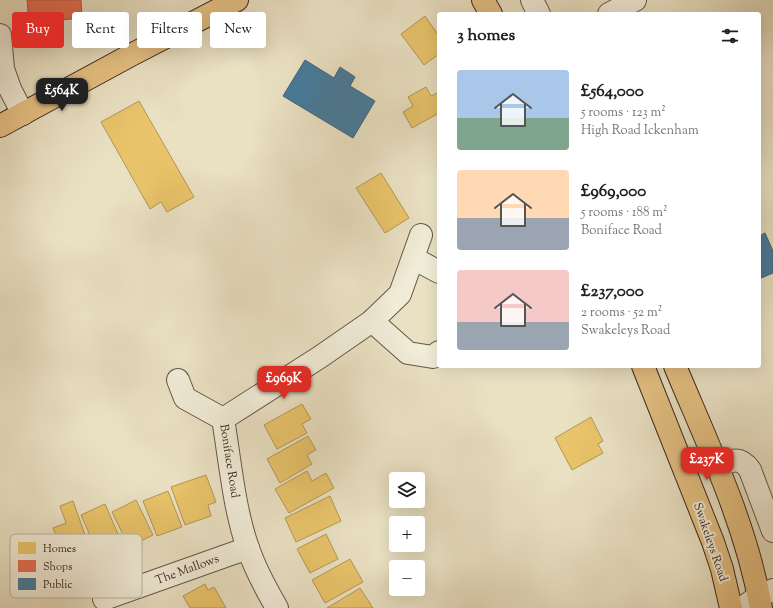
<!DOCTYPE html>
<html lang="en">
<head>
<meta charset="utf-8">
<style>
  :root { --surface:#fff; --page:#f6f6f6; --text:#202124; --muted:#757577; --accent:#d93025 }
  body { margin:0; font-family:"Sorts Mill Goudy",serif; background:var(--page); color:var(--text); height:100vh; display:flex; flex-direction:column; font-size:15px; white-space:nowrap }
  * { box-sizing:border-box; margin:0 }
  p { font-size:13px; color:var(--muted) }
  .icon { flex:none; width:22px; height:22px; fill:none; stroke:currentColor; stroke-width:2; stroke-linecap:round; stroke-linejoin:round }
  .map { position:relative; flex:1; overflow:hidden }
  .side { position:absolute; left:437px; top:12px; width:324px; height:356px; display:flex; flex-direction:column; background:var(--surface); border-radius:4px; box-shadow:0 4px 16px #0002 }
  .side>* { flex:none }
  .top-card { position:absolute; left:12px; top:12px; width:365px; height:36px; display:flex; gap:8px }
  .buttons { position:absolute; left:389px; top:472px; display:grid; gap:8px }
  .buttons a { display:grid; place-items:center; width:36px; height:36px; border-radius:4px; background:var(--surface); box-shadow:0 4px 16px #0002; font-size:20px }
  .price { position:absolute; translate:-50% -34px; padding:0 9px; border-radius:8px; background:var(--accent); color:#fff; font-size:13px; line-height:26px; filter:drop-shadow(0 1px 2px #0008) }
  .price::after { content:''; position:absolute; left:50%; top:24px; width:12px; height:9px; margin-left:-6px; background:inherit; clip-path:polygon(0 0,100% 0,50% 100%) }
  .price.selected { background:#222; color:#fff }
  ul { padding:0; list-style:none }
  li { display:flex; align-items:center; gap:12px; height:100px; padding:0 20px }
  li span { display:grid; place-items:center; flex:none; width:112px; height:80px; border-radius:4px; color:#555 }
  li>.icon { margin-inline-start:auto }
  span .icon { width:48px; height:48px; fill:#fffc; stroke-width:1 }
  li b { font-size:17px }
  h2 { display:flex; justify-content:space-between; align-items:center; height:48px; padding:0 20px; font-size:17px }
  .tag { padding:0 14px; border-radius:4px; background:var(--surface); box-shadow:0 4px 16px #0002; font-size:14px; line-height:36px }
  .tag.selected { background:var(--accent); color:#fff }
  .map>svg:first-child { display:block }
  .homes { fill:#e9c46a; stroke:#b49654 }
  .shops { fill:#e76f51; stroke:#b25a43 }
  .public { fill:#457b9d; stroke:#416278 }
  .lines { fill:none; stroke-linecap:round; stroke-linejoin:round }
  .minor-casing { stroke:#64574a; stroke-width:24 }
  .major-casing { stroke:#382922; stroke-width:24 }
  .minor { stroke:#f1ecd8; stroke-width:22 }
  .major { stroke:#e5c082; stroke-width:22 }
  .labels { text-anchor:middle; stroke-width:4; stroke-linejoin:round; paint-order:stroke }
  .street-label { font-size:12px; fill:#382922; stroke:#f1ecd8 }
  .key { fill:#f1ecd8; stroke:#bab2a1; stroke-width:1 }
  .key-label { font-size:11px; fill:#382922 }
</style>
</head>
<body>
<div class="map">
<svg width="773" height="608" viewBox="0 0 773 608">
  <rect width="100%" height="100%" fill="#eae1c3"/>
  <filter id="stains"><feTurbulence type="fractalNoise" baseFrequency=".005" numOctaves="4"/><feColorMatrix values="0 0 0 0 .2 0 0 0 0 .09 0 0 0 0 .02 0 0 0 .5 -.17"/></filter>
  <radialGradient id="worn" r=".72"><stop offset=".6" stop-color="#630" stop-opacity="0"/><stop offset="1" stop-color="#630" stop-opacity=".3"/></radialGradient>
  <!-- homes -->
  <g class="homes">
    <polygon points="425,16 439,36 439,54 424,65 401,34"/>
    <polygon points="426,87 431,96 439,92 439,113 412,128 403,112 413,106 408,97"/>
    <polygon points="139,101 194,197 167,212 161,202 150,209 101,122"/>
    <polygon points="381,173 409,218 385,233 356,188"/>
    <polygon points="302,404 311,419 302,424 307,433 277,449 264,425"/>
    <polygon points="591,417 603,441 598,444 603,453 572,470 555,438"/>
    <polygon points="308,436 316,450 307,455 312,464 280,483 267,459"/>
    <polygon points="307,471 312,481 326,473 334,488 289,513 275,489"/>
    <polygon points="206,475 216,502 208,505 211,516 185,525 171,487"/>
    <polygon points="168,491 182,527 157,536 143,501"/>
    <polygon points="330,496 341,521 296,542 285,518"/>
    <polygon points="136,500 153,535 129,547 112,512"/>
    <polygon points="73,501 90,549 64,559 53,528 66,523 60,506"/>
    <polygon points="105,504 121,541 97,551 81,515"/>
    <polygon points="326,534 338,559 310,573 297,549"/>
    <polygon points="350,559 363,582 325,603 312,580"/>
    <polygon points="205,584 208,590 214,587 226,608 190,608 183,596"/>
    <polygon points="360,588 373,608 327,608"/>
  </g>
  <!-- shops -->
  <polygon class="shops" points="27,0 81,0 82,18 29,23"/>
  <!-- public -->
  <g class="public">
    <polygon points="305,60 334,78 340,67 355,77 350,86 375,101 353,138 283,96"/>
    <polygon points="765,233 773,251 773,273 759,279 759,236"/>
  </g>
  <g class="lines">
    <defs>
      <g id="minor">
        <polyline points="532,0 539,14"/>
        <polyline points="609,14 635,0"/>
        <polyline points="0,35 3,69 10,89 23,114"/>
        <polyline points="413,258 439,272"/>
        <polyline points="372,321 408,353 433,357 439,352"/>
        <polyline points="178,380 185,398 223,419"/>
        <path d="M 717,467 C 731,461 739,455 750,470 L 773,531"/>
        <polyline points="104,599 248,548"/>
        <path d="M 277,608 C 266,589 255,569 248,548 C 234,509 230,460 223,419 L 320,357 L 372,321 L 400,294 L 421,235"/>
        <polyline points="742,608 759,596 773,590"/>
      </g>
      <g id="major">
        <polyline points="483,0 491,14"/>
        <polyline points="0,126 131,55 237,0"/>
        <polyline points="643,366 713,542 722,569 731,608"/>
        <path d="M 675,366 C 708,445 746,523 761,608"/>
      </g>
    </defs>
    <!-- minor casing -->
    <use href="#minor" class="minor-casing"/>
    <!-- major casing -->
    <use href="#major" class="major-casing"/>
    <!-- minor -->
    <use href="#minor" class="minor"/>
    <!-- major -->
    <use href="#major" class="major"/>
  </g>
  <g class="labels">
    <!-- street labels -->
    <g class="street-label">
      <text transform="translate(230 461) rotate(81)" y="4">Boniface Road</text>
      <text transform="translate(711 542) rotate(71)" y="4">Swakeleys Road</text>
      <text transform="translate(187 569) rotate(-20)" y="4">The Mallows</text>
    </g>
  </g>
  <!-- legend -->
  <rect x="10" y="534" width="132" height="64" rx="6" class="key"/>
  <rect x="18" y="542" width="18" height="12" fill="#e9c46a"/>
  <rect x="18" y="560" width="18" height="12" fill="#e76f51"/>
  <rect x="18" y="578" width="18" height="12" fill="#457b9d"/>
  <g class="key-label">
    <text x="43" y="552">Homes</text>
    <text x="43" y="570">Shops</text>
    <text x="43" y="588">Public</text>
  </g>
  <rect width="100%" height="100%" filter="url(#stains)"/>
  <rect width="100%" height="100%" fill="url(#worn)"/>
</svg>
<div class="buttons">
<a><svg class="icon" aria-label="layers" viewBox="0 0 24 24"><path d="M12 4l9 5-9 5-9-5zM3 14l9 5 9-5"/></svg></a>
<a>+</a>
<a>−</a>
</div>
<b class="price selected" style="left:62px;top:112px">£564K</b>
<b class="price" style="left:284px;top:400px">£969K</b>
<b class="price" style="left:707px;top:481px">£237K</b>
<div class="top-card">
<a class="tag selected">Buy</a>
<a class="tag">Rent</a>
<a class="tag">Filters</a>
<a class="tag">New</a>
</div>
<section class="side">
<h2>3 homes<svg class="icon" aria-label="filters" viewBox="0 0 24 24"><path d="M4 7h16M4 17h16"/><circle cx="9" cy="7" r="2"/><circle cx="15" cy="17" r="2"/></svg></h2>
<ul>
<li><span style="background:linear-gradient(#a9c7e8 60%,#7fa58c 0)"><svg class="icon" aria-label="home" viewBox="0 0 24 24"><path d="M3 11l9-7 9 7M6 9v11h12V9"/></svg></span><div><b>£564,000</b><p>5 rooms · 123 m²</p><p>High Road Ickenham</p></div></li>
<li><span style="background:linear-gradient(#ffd9b3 60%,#9aa5b1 0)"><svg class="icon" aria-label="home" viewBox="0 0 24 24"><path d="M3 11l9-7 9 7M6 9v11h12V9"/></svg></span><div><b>£969,000</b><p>5 rooms · 188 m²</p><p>Boniface Road</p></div></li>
<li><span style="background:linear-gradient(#f6c9c9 65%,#9aa5b1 0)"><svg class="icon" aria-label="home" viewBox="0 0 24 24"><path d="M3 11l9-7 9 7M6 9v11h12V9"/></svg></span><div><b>£237,000</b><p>2 rooms · 52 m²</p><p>Swakeleys Road</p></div></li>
</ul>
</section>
</div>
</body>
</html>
